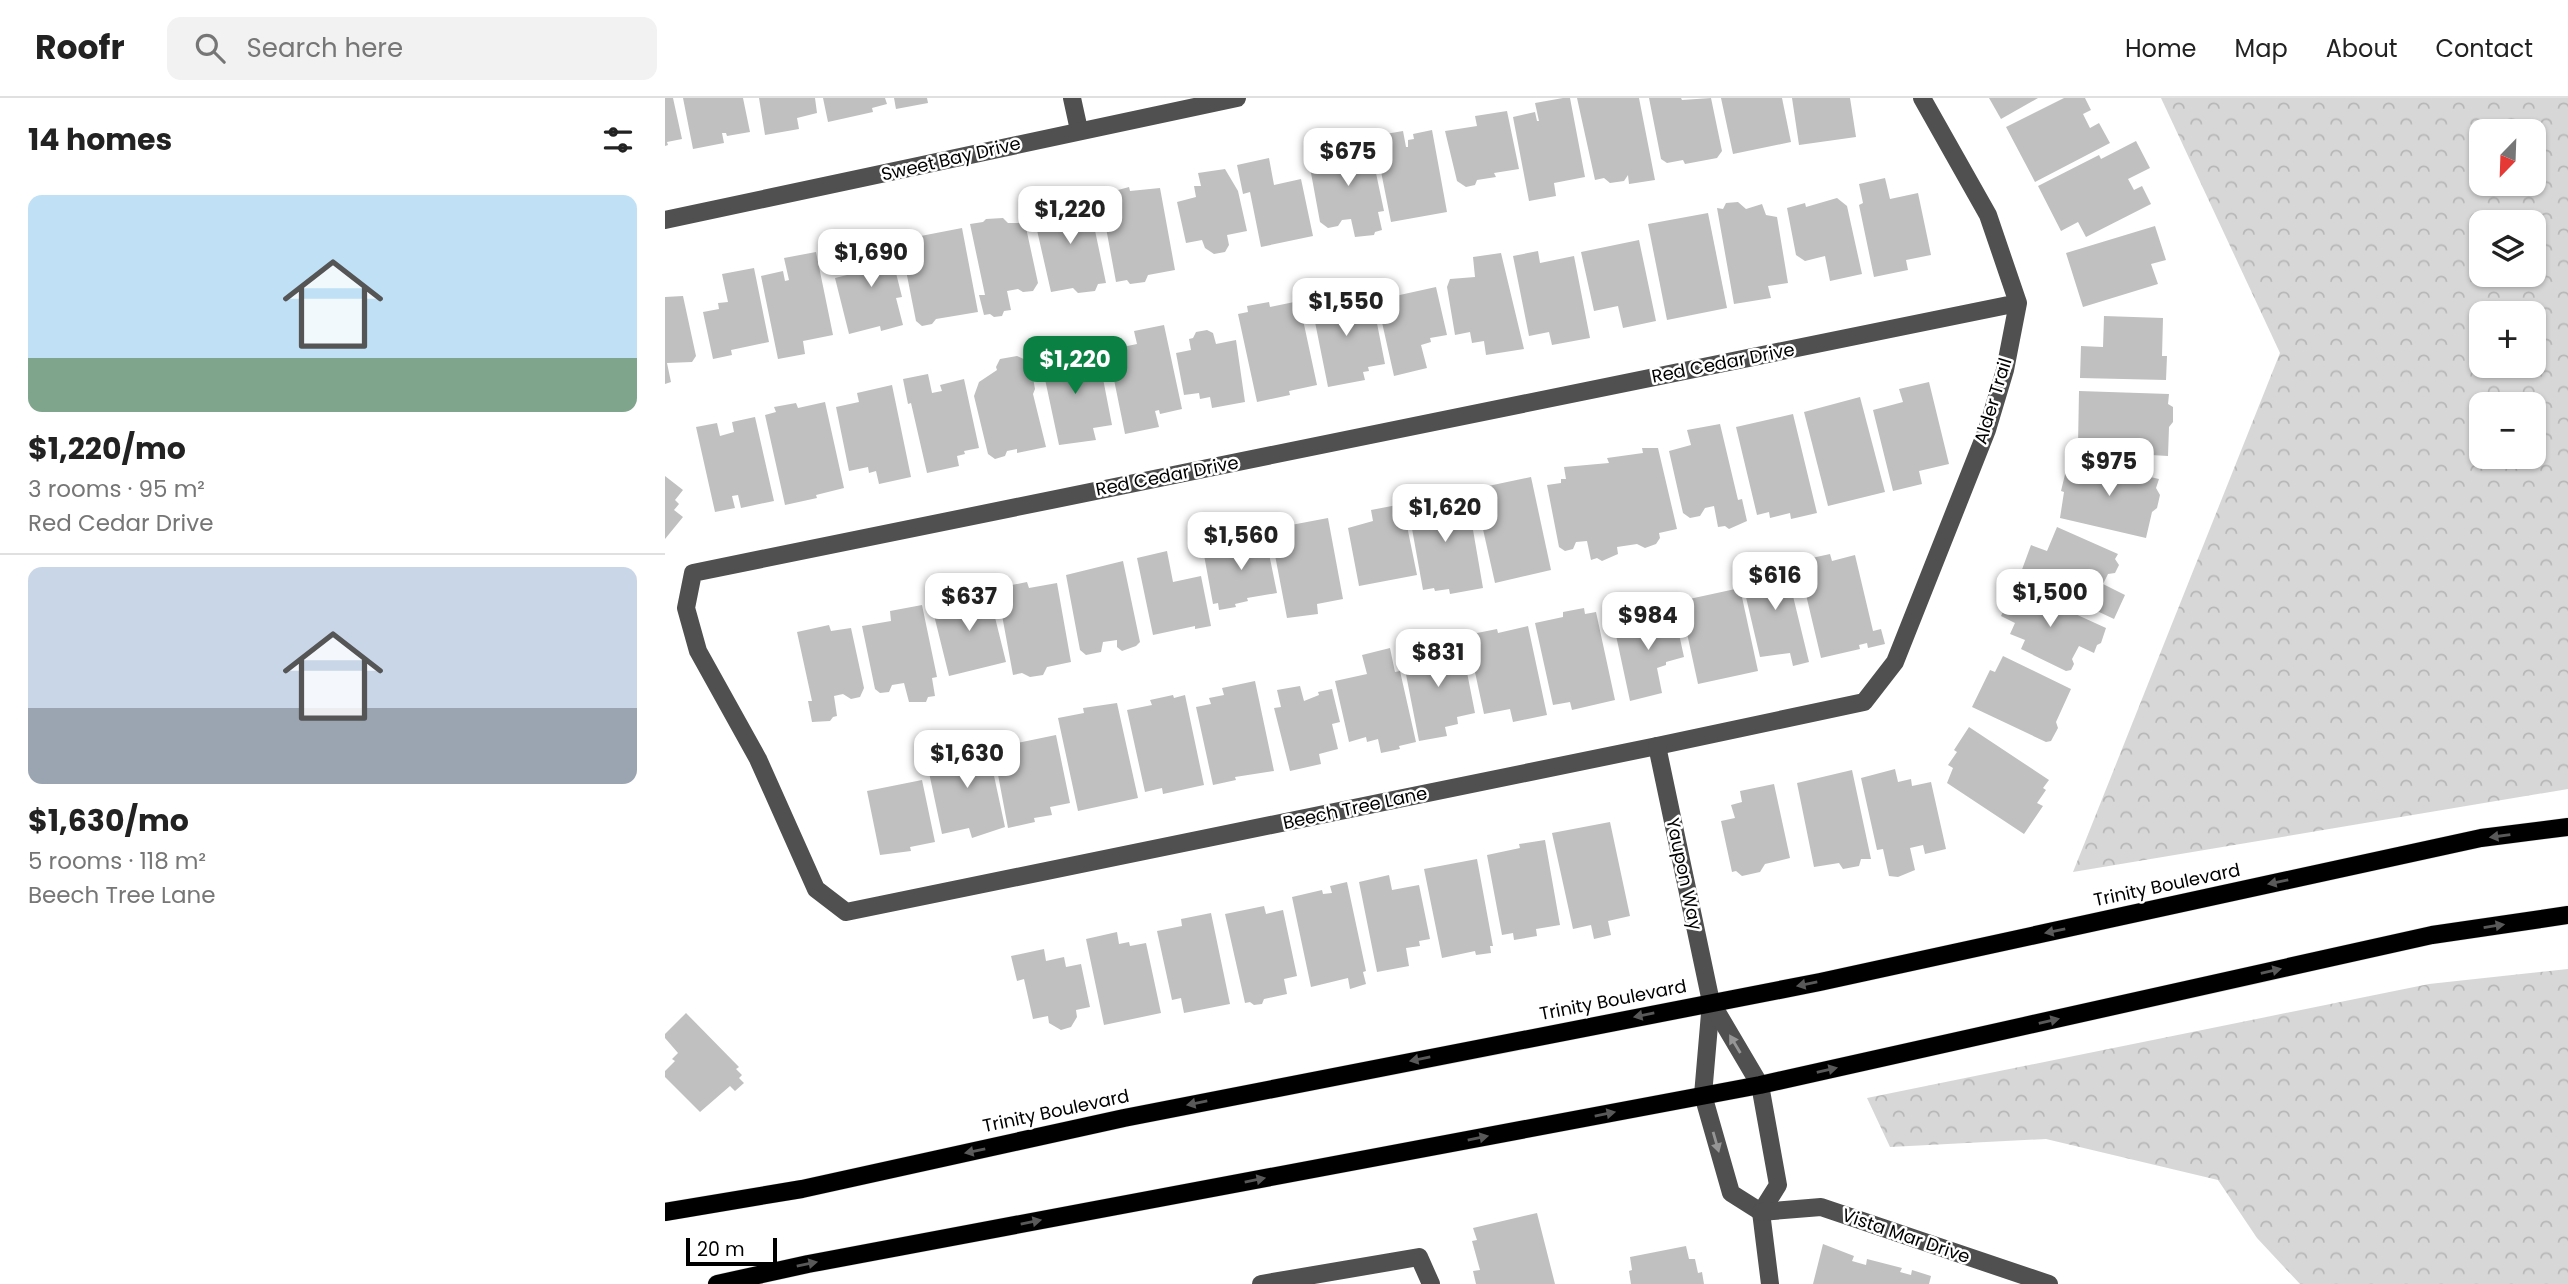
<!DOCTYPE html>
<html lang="en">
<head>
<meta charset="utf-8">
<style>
  :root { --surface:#fff; --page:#f2f2f2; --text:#222; --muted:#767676; --line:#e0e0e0; --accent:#0b8043 }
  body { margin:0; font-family:Poppins,sans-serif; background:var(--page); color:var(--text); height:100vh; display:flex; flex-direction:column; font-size:26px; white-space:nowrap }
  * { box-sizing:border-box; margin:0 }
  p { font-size:23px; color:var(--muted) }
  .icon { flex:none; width:38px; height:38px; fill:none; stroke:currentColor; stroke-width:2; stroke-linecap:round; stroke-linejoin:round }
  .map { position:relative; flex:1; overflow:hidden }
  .sheet { display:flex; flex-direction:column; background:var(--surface); width:665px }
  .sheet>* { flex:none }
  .needle { width:46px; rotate:203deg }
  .tools { position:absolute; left:1804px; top:21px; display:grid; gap:14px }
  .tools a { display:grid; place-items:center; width:77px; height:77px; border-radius:14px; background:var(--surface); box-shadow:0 2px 5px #0004; font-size:35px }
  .scale { position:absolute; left:21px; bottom:18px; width:91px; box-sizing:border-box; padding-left:7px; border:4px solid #000; border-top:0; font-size:19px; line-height:24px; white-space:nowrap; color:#000; -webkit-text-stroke:5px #fff; paint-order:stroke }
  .price { position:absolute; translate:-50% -60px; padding:0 16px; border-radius:14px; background:#fff; color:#222; font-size:23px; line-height:46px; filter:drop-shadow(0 2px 4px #0008) }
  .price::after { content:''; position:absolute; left:50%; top:42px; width:21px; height:16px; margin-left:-10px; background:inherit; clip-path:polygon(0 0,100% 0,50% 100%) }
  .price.selected { background:var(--accent); color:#fff }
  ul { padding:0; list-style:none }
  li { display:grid; align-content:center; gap:14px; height:371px; padding:0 28px }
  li+li { border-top:2px solid var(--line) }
  li span { display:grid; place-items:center; height:217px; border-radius:14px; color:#555 }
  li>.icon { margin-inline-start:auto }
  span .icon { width:126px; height:126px; fill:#fffc; stroke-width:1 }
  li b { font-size:30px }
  h2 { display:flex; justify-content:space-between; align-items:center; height:84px; padding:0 28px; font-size:30px }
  header { display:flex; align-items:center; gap:42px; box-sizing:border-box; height:98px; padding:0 35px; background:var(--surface); border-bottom:2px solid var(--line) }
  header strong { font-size:33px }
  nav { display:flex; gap:38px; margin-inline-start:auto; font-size:24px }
  .search { width:490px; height:63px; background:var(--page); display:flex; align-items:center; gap:18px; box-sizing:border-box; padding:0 24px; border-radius:14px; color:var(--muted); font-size:26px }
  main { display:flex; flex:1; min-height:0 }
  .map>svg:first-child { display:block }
  .forest { fill:url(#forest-crowns); fill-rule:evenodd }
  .building { fill:#c0c0c0 }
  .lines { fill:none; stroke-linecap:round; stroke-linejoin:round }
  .major-casing { stroke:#dbdbdb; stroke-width:19 }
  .minor { stroke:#505050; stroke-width:18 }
  .major { stroke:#000; stroke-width:18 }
  .oneway { fill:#595959 }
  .oneway2 { fill:#969696 }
  .labels { text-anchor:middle; stroke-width:5; stroke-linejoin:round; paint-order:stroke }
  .street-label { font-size:18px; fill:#000; stroke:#fff }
</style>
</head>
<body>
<header>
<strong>Roofr</strong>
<div class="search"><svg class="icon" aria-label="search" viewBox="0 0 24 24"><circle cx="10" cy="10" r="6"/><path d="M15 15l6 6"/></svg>Search here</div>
<nav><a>Home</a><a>Map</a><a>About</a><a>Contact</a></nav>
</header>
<main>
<section class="sheet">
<h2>14 homes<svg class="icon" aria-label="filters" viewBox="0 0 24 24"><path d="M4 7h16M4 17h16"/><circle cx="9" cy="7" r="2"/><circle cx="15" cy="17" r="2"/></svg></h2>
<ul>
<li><span style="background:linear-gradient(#bfe0f5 75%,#7fa58c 0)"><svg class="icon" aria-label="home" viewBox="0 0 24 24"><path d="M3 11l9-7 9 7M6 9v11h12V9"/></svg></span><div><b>$1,220/mo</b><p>3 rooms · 95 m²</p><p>Red Cedar Drive</p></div></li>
<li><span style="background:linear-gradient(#c9d6e8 65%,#9aa5b1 0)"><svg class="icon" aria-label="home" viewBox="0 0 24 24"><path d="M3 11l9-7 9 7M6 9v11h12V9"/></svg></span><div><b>$1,630/mo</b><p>5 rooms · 118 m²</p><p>Beech Tree Lane</p></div></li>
</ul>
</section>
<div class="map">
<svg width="1903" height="1186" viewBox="0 0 1903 1186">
  <defs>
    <pattern id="forest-crowns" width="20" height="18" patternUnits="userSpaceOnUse" patternTransform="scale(1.75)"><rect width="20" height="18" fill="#d7d7d7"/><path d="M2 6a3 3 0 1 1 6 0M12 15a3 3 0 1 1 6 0" fill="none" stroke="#b7b7b7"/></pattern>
  </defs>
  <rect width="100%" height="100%" fill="#fff"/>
  <!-- forest -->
  <g class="forest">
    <path d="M 1496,0 L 1903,0 L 1903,691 L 1408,774 L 1615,255 ZM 1816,33 L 1869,33 L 1869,86 L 1816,86 ZM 1816,124 L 1869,124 L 1869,177 L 1816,177 ZM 1816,215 L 1869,215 L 1869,268 L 1816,268 ZM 1816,306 L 1869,306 L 1869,359 L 1816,359 Z"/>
    <polygon points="1903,871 1903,1186 1635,1186 1592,1140 1553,1082 1381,1041 1225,1049 1202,1000 1764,886"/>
  </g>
  <!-- building -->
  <g class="building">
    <polygon points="0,0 8,0 17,41 2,44 3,47 0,48"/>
    <polygon points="18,0 78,0 85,34 62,38 61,35 57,35 59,45 28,51"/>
    <polygon points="94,0 150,0 152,15 132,20 134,31 100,37"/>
    <polygon points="158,0 220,0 222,6 207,10 208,14 163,24"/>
    <polygon points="229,0 262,0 263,5 231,11"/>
    <polygon points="898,0 905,0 920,79 889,85 891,98 864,103 848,19 870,14 872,23 874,23 870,5"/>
    <polygon points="912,0 974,0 990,82 964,86 963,77 959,83 945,85 939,80 930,82"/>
    <polygon points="984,0 1016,0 1017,2 1046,0 1057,53 1052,60 1020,66 1018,62 1002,65 996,61"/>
    <polygon points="1056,0 1117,0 1126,44 1068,56"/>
    <polygon points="1127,0 1185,0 1191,39 1134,47"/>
    <polygon points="1324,0 1373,0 1336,21"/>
    <polygon points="1399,0 1420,0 1426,12 1418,16 1425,30 1434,25 1445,45 1370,84 1341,29"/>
    <polygon points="842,13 854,71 829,75 831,79 812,82 810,87 801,89 792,83 780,33 812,28 810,18"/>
    <polygon points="767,32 782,114 726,124 709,38 738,33 741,49 743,49 743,42 749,41 748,36"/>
    <polygon points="704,42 719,113 713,114 717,132 710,134 709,137 690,139 686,121 677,122 673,128 663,130 655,124 644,64 662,62 660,49"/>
    <polygon points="1471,43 1485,70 1463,81 1469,92 1477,88 1486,106 1421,139 1413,124 1396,133 1373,88 1434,57 1436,61"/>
    <polygon points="604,60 609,87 636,81 648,138 596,149 585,94 578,96 572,67"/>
    <polygon points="560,71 573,93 582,133 562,137 564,147 560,154 549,156 540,150 537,142 521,145 512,104 531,99 529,88 536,88 533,75"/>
    <polygon points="1220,80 1225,101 1253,95 1266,157 1241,162 1243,172 1209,179 1194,107 1198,105 1194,86"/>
    <polygon points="464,89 465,93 495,90 510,172 483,177 480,184 465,186 462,182 451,184 435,97"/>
    <polygon points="423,99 441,185 433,186 430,193 413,195 408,190 386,194 367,110 386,105 387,112 399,109 398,104"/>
    <polygon points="1172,100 1182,108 1197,176 1165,183 1160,158 1140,163 1131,157 1122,110 1140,105 1141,109"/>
    <polygon points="1073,104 1081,111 1097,106 1101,117 1112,119 1123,185 1103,188 1106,200 1069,206 1052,110 1058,111 1061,105"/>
    <polygon points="1043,115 1062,210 1002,222 983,126"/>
    <polygon points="338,120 343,125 360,125 373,185 368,193 358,194 353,191 342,193 346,212 339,213 337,218 329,219 325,216 319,217 314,197 320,197 305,126 318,124 321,121"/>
    <polygon points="1490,128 1501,162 1486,166 1493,186 1418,209 1401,155"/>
    <polygon points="297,130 313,214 271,221 267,226 257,228 251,223 235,142"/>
    <polygon points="222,139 237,199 231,200 238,227 216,233 215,228 184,236 170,180 190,175 184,149"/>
    <polygon points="974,142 991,223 958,230 953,208 929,213 916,154"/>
    <polygon points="873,153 875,165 909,158 925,240 887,247 884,234 864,238 848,158"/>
    <polygon points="151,154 168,237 138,243 140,256 113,261 96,178 118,173 120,183 124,182 119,160"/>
    <polygon points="836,155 859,251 821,257 819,243 807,245 805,234 790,237 782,189 785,181 810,179 808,159"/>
    <polygon points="89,170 104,244 66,252 67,257 48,261 38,214 54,211 53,205 63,204 57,176"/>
    <polygon points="771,189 782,237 765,240 766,244 756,247 762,270 729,278 712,202"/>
    <polygon points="663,191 664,195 670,193 674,213 687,211 686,205 707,200 720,266 703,269 704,273 698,274 700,282 663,289 650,224 646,225 641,199"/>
    <polygon points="18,198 31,258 27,264 2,265 6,284 0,286 0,199"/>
    <polygon points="634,203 652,287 624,293 625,297 592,304 573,216 583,214 582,208 604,204 605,209"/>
    <polygon points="1439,218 1498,220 1497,258 1502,258 1501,282 1415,280 1416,248 1438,249"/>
    <polygon points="499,227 517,311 495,316 494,312 490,313 494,329 460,336 443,252 472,246 469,233"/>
    <polygon points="542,232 548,235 551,246 571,242 580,304 547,310 545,299 535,301 534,295 519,297 511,255 526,252 524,241 528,240 531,234"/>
    <polygon points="390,246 394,250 399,270 414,267 419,258 429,256 434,260 447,327 428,330 431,342 394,347 374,253"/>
    <polygon points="352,258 361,262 364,275 367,274 370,291 368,296 381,349 352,355 352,351 342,353 340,358 330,361 323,356 309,298 314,284 332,272 331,269 335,261"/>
    <polygon points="263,276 267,295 277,293 275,287 299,281 314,350 299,353 300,356 292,358 294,368 262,375 246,305 243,306 238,281"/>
    <polygon points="1264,284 1284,366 1254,373 1257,386 1228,393 1208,312 1238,304 1234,291"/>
    <polygon points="227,287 246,379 214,386 211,373 204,375 203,369 184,373 171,309 194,304 192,295"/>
    <polygon points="1414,293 1504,296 1503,306 1508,309 1508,324 1504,329 1503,358 1418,353 1418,347 1413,347"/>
    <polygon points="1195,299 1220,394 1163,408 1139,314"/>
    <polygon points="160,304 179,390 151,397 152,400 120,407 100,317 111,314 109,309 131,305 133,310"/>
    <polygon points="1128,316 1152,415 1126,421 1125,415 1105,420 1104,414 1092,417 1071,329"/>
    <polygon points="90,319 109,403 76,410 73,397 67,398 70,410 50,414 31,329 52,325 55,338 69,334 67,324"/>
    <polygon points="1055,326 1073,402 1077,401 1082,423 1064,431 1060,428 1053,429 1049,408 1040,410 1035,418 1025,420 1018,415 1004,353 1026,347 1022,332"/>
    <polygon points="977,350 993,350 1012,431 994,435 995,440 991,446 980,450 972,446 952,449 953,456 937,463 932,460 926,462 922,443 911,444 908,451 900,453 894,449 882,387 896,385 896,381 901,381 899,369 944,365 942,360 978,355"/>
    <polygon points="1404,360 1494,381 1491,390 1495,397 1492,410 1487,414 1481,440 1395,420 1399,394 1396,393"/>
    <polygon points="0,378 18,392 10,402 14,406 9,412 18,419 0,441"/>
    <polygon points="866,379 886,472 830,485 809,391"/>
    <polygon points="802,397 818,490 785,496 784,491 770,493 769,490 758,492 742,403 774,398 774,401"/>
    <polygon points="732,407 737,429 742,428 752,477 694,488 683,430 708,423 706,412"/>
    <polygon points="663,420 678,501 652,506 653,516 622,520 605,431"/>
    <polygon points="1392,429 1453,456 1450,461 1454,467 1450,475 1443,476 1438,486 1460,497 1449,521 1355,477 1366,447 1382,453"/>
    <polygon points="600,436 612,495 582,500 583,503 570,506 571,509 554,512 553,505 548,506 539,457 567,451 566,443"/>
    <polygon points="502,453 508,484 536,478 546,528 530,531 530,528 488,537 472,460"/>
    <polygon points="1165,456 1167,463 1190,457 1208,533 1216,531 1220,546 1203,550 1202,545 1194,547 1195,551 1156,560 1133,463"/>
    <polygon points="1119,461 1144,564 1128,568 1125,555 1095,559 1080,495 1085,494 1079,469"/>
    <polygon points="458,463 475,544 471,548 457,553 452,549 452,542 438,544 436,554 421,557 415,552 401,477"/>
    <polygon points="362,484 364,490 392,485 406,564 382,569 378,577 365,579 357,575 348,577 332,490"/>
    <polygon points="1347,487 1441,530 1436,545 1432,547 1429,555 1414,548 1407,561 1409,566 1406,572 1401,573 1356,551 1360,542 1345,536 1350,525 1336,518 1342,505 1339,503"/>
    <polygon points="1075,490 1093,573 1033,586 1015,503"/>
    <polygon points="323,491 341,564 284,578 267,509 293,502 292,498"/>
    <polygon points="257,507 272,579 267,580 270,598 263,599 261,604 244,604 239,585 227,587 224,594 215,595 210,591 197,528 226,523 225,513"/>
    <polygon points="919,510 920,516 931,514 950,602 907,612 905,604 888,607 870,525 898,519 898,514"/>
    <polygon points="1009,513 1019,559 1001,564 1001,567 992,570 997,595 965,603 949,528"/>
    <polygon points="164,527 166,533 186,530 199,590 195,599 186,601 178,596 169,598 172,618 168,619 165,623 147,624 143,603 147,603 132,534"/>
    <polygon points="863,528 882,617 848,624 845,611 819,616 802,537 832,531 833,535"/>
    <polygon points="796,544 810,615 792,619 793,626 780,629 782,638 754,643 737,556"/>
    <polygon points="725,550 730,574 735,573 751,644 734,648 735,651 716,655 713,641 702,644 701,639 684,644 670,583 702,576 697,557"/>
    <polygon points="1338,558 1406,591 1391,624 1393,630 1386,643 1381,644 1307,609 1325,572 1330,574"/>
    <polygon points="590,583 609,673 570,679 571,682 548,687 531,609 546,606 544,600 559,597 557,590"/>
    <polygon points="635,588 639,603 654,597 653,594 667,591 675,624 667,626 673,651 654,656 656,666 625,673 609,610 616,609 612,592"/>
    <polygon points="508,597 509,600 520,597 539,687 498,696 497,690 480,694 462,612 487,607 485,602"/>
    <polygon points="452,605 473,700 413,713 393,620 419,615 418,610"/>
    <polygon points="1304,629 1384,682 1378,690 1381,692 1372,705 1378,708 1359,736 1282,685 1288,670 1283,667 1292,654 1289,652"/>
    <polygon points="314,635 319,661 325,659 340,729 307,740 304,730 277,736 262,665 291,661 286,641"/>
    <polygon points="391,637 405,705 385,709 387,717 369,720 370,724 343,730 328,650"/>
    <polygon points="1230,671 1233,684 1246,681 1247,688 1266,684 1281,751 1260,756 1258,747 1245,750 1250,772 1233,779 1224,778 1218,751 1212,752 1196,680"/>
    <polygon points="1187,672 1206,761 1196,761 1194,768 1178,771 1174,765 1149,769 1132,685"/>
    <polygon points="257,682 270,744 245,749 246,753 215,757 202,693"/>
    <polygon points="1109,686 1125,760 1100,766 1095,774 1077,778 1071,773 1067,774 1056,723 1070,720 1066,707 1077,704 1075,693"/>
    <polygon points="945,724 965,818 943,823 946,837 929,841 926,827 908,831 887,735"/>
    <polygon points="880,742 895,827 871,831 872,838 849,842 848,835 837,837 822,757 855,750 854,746"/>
    <polygon points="812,761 828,848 825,848 826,855 811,857 810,853 777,860 759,771"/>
    <polygon points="724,777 727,792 754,787 765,841 754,843 755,848 741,850 744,868 712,874 694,784"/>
    <polygon points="682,784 701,873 698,874 701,886 685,891 683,880 646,889 627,799 657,792 658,796 667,795 665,788"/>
    <polygon points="599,808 601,816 618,812 632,878 619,881 622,896 599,901 597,906 589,907 585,904 580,905 560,816"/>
    <polygon points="546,815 565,906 519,915 516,900 507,902 492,833 517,828 516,821"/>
    <polygon points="452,834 454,846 464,844 465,848 481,845 496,915 439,927 421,841"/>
    <polygon points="379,851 381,863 399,859 401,869 416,866 425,909 411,912 412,919 406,929 396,932 384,925 383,918 368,921 359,881 352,883 346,858"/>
    <polygon points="21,915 74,969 71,971 77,977 74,980 79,985 70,993 65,988 35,1014 0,979 0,973 10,963 7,961 13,955 0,940 0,936"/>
    <polygon points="872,1115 890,1186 811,1186 808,1173 815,1172 807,1143 812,1142 808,1130"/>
    <polygon points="1158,1146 1189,1158 1187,1163 1201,1167 1202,1161 1237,1170 1235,1174 1246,1177 1247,1172 1266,1178 1264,1186 1148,1186"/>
    <polygon points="1021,1148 1024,1161 1030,1161 1033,1175 1037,1174 1039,1186 966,1186 964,1173 967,1172 965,1159"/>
  </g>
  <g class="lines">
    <defs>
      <g id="major">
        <polyline points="0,1114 137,1091 459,1020 1155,884 1816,740 1903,729"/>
        <polyline points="52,1186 143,1166 1095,987 1767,837 1903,817"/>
      </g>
    </defs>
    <!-- major casing -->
    <use href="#major" class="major-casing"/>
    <!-- minor -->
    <g class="minor">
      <polyline points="407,0 414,32"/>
      <polyline points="1257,0 1323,117 1353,205 1340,272 1322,332 1230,564 1199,604 992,648 181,814 151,791 93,661 33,553 21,510 28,475 1353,205"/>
      <polyline points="0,122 572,0"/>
      <polyline points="992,648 1046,904 1038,997 1066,1095 1096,1114"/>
      <polyline points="1046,904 1095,987 1113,1087 1096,1114 1105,1186"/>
      <polyline points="1096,1114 1156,1109 1384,1186"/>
      <polyline points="596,1186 754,1159 766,1186"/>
    </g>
    <!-- major -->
    <use href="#major" class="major"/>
  </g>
  <!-- one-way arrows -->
  <defs><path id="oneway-solid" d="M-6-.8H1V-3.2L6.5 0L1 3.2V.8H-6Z" transform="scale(1.75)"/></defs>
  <g class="oneway">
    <use href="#oneway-solid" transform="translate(1835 738) rotate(172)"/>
    <use href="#oneway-solid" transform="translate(1613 784) rotate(168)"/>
    <use href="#oneway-solid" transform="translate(1829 828) rotate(-9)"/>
    <use href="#oneway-solid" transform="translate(1390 833) rotate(168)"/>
    <use href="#oneway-solid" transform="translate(1606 873) rotate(-13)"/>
    <use href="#oneway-solid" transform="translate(1142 886) rotate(169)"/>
    <use href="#oneway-solid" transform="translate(979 917) rotate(169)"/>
    <use href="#oneway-solid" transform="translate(1384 923) rotate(-13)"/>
    <use href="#oneway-solid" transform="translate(755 961) rotate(169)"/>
    <use href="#oneway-solid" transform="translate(1162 972) rotate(-13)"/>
    <use href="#oneway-solid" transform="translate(532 1005) rotate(169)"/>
    <use href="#oneway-solid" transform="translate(940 1016) rotate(-11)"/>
    <use href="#oneway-solid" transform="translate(813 1040) rotate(-11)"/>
    <use href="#oneway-solid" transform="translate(310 1053) rotate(168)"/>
    <use href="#oneway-solid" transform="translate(590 1082) rotate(-11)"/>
    <use href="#oneway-solid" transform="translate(366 1124) rotate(-11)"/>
    <use href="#oneway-solid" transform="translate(142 1166) rotate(-12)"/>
  </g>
  <g class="oneway2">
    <use href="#oneway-solid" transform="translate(1070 946) rotate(-121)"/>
    <use href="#oneway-solid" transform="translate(1051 1044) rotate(74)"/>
  </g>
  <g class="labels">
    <!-- street labels -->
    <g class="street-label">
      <text transform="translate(286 61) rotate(-13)" y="6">Sweet Bay Drive</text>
      <text transform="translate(1058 265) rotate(-11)" y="6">Red Cedar Drive</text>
      <text transform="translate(1328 303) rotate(-73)" y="6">Alder Trail</text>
      <text transform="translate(502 378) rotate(-11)" y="6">Red Cedar Drive</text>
      <text transform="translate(690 710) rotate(-12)" y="6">Beech Tree Lane</text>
      <text transform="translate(1019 776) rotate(78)" y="6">Yaupon Way</text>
      <text transform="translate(1502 787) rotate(-12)" y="6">Trinity Boulevard</text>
      <text transform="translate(948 902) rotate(-11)" y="6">Trinity Boulevard</text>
      <text transform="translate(391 1013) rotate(-12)" y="6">Trinity Boulevard</text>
      <text transform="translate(1241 1138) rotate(19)" y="6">Vista Mar Drive</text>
    </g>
  </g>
</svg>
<div class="tools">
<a><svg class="needle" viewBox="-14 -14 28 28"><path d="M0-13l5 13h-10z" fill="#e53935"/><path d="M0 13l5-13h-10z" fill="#767676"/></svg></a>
<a><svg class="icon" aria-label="layers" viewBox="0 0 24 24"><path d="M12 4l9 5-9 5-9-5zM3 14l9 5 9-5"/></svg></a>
<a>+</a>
<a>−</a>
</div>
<div class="scale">20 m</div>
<b class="price" style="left:683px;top:90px">$675</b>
<b class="price" style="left:405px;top:148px">$1,220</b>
<b class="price" style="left:206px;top:191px">$1,690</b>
<b class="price" style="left:681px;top:240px">$1,550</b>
<b class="price selected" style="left:410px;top:298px">$1,220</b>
<b class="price" style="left:1444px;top:400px">$975</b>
<b class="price" style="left:780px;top:446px">$1,620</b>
<b class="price" style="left:576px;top:474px">$1,560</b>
<b class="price" style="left:1110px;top:514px">$616</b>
<b class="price" style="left:1385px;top:531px">$1,500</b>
<b class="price" style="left:304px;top:535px">$637</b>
<b class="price" style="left:983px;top:554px">$984</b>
<b class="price" style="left:773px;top:591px">$831</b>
<b class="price" style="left:302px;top:692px">$1,630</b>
</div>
</main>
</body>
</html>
